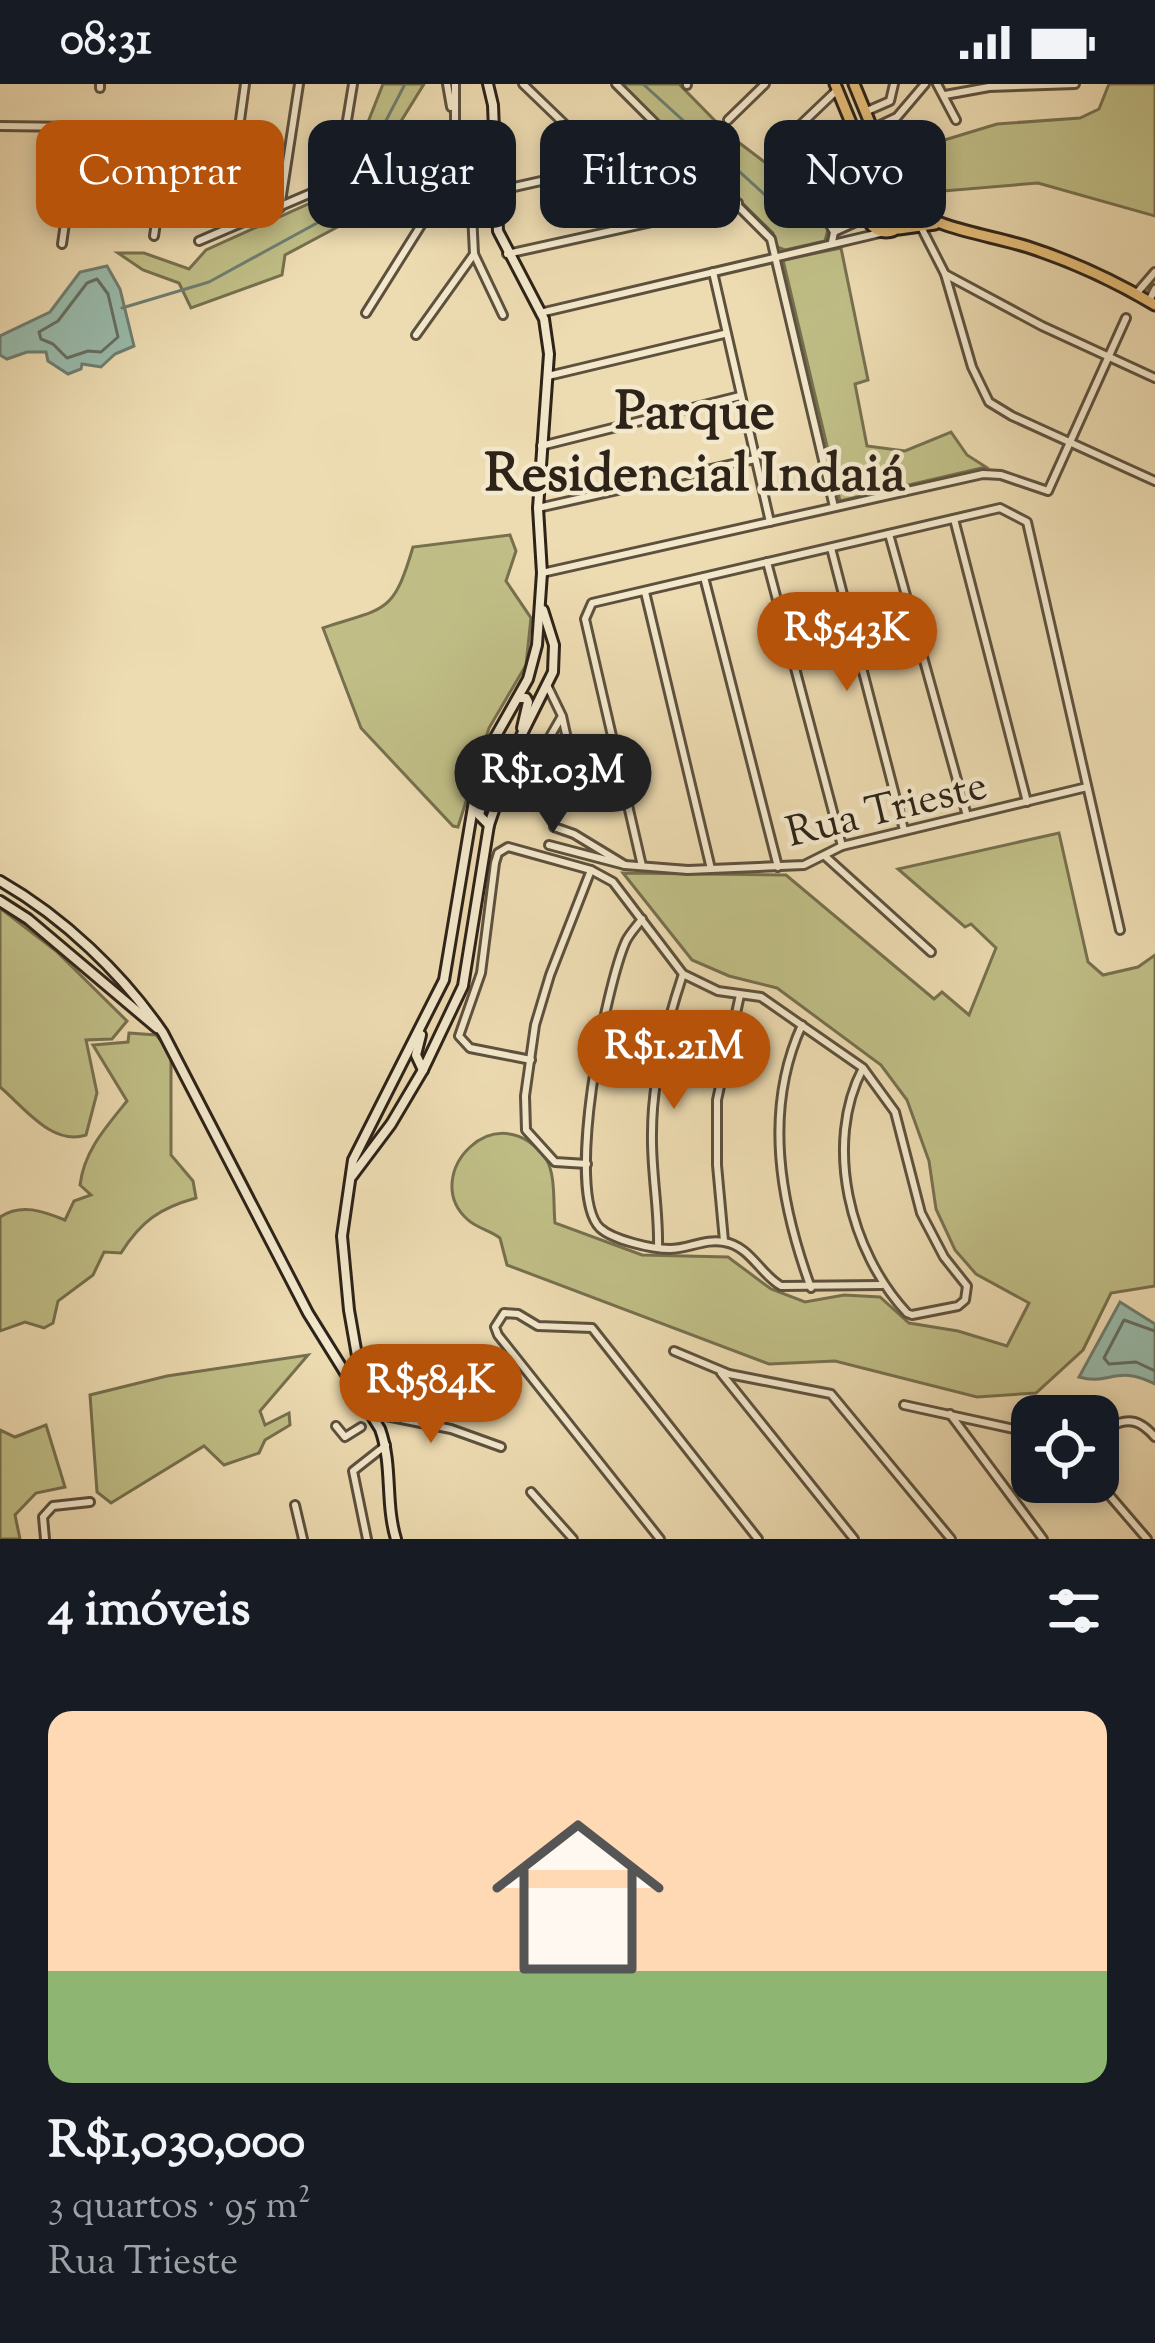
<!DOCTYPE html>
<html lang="pt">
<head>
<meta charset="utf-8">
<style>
  :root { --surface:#171b24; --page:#20242c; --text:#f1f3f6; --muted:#9ea1a6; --line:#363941; --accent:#b45309 }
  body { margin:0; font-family:"Sorts Mill Goudy",serif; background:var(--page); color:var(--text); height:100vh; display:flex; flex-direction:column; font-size:45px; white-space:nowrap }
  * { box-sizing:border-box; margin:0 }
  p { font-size:39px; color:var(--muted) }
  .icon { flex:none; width:66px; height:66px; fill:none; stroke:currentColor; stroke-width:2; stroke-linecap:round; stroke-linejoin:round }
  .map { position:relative; height:1455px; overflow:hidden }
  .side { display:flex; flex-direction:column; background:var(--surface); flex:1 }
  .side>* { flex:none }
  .top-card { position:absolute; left:36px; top:36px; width:1083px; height:108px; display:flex; gap:24px }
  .tools { position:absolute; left:1011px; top:1311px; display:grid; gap:24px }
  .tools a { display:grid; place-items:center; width:108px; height:108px; border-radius:24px; background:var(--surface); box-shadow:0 6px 18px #0003; font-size:60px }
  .price { position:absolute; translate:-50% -102px; padding:0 27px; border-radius:42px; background:var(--accent); color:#fff; font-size:39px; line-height:78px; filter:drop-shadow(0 3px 6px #0008) }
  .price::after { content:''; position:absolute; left:50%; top:72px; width:36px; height:27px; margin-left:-18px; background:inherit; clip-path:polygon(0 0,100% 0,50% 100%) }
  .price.active { background:#222; color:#fff }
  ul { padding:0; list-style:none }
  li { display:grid; align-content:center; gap:24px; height:636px; padding:0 48px }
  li+li { border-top:3px solid var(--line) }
  li span { display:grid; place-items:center; height:372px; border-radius:24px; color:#555 }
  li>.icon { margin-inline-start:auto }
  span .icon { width:216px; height:216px; fill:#fffc; stroke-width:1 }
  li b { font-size:51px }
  h2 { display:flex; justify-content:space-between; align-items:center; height:144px; padding:0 48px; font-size:51px }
  .tag { padding:0 42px; border-radius:24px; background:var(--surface); box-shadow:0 6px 18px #0003; font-size:42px; line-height:108px }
  .tag.active { background:var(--accent); color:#fff }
  .status { display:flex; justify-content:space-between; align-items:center; height:84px; padding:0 60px; background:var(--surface); direction:ltr }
  .status svg { height:33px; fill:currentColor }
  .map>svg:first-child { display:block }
  .green { fill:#c0be86; stroke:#76704f; stroke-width:3 }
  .water { fill:#99bbac; stroke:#6e7e71; stroke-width:3 }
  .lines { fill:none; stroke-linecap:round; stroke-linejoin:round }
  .shore { stroke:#636f62; stroke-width:3 }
  .stream { stroke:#6e7e71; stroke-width:3 }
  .street-casing { stroke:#5d513e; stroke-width:12 }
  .secondary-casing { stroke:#2d2318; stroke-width:14 }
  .primary-casing { stroke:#2d2318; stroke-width:15 }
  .street { stroke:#f3e8cc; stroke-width:6 }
  .secondary { stroke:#f3e8cc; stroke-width:8 }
  .primary { stroke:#e6be78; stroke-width:9 }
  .labels { text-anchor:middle; stroke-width:9; stroke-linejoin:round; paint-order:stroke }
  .street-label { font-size:42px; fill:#2d2318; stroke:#f3e8cc }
  .district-label { font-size:54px; font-weight:bold; fill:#2d2318; stroke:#f3e8cc }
</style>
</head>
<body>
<div class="status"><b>08:31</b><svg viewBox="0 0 49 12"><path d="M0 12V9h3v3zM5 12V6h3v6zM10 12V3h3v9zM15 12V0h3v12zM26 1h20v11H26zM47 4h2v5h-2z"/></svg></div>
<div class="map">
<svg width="1155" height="1455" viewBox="0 0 1155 1455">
  <rect width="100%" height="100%" fill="#eddbb1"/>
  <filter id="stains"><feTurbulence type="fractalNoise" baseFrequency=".00167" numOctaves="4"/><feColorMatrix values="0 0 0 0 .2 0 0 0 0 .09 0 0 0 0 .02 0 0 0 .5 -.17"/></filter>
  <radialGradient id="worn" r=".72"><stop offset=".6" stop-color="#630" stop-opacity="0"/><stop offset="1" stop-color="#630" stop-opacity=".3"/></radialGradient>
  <!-- green -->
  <g class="green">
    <polygon points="383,0 424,0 377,76 345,139 285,171 282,191 191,224 179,199 143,186 118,169 144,169 189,185 206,166 328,111 346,94"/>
    <polygon points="620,0 679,0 729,51 809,112 828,146 825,157 785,166 777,163 773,149"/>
    <polygon points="1109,0 1155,0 1155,132 1038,99 908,110 895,71 997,40 1080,34 1099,25"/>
    <polygon points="841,164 868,296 855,300 867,362 905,367 951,348 967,371 986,383 840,417 783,176"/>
    <path d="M 510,451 L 516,467 L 506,497 L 531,534 L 526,581 L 489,644 L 458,743 L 453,742 L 361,644 L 323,544 C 386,523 393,531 413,463 Z"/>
    <path d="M 1059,749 L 1088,878 L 1103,891 L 1138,883 L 1155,871 L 1155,1202 L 1111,1209 L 1083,1266 L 1036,1309 L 977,1313 L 835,1277 L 769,1280 L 507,1181 L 500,1154 C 490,1146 476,1144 467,1135 C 419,1091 497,1007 546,1075 C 556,1090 553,1121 555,1139 L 642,1171 L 728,1173 L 771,1205 L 805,1218 L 844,1211 L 880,1213 L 909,1239 L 958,1247 L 1007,1262 L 1029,1219 L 976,1190 L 955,1166 L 936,1125 L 929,1077 L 907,1016 L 881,981 L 777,904 L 729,892 L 692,876 L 623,789 L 786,791 L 934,915 L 942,908 L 969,931 L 996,864 L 971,840 L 965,843 L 898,785 Z"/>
    <path d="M 0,824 L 56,867 L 127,937 L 112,955 L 86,956 L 97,1009 L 86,1051 C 52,1062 25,1024 0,1003 Z"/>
    <path d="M 129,949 L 156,951 L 171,968 L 171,1071 L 193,1097 L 196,1114 C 160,1124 141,1137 121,1169 L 104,1168 L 93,1191 L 58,1217 L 53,1239 L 44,1244 L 25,1238 L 0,1247 L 0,1133 C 21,1119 43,1127 65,1136 L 74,1117 L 91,1111 L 80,1101 C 84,1067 106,1043 127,1017 L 93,961 L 128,958 Z"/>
    <polygon points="308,1271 260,1327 265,1341 289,1329 290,1341 265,1356 259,1369 224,1381 204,1362 111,1419 97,1408 90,1311 167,1292"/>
    <polygon points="46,1341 65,1403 36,1409 15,1431 20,1455 0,1455 0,1346 15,1353"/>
  </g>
  <!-- water -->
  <g class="water">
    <polygon points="107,182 120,205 134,262 115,270 101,283 82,280 81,285 68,290 48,277 46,268 27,268 7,275 0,271 0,252 50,228 80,188"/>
    <path d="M 1120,1218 L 1155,1240 L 1155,1300 C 1116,1280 1110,1302 1079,1293 Z"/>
  </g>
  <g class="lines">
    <!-- shore -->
    <g class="shore">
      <polygon points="97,195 108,210 118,253 101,268 88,267 67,274 53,260 41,255 39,248 58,237 87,199"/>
      <polyline points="1155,1247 1124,1236 1104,1274 1109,1280 1136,1278 1155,1287"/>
    </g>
    <!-- stream -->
    <g class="stream">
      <polyline points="643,0 797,140"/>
      <polyline points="122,224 209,198 339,127 405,0"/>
    </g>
    <defs>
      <g id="street">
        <polyline points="100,0 100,4"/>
        <polyline points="447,0 451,23"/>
        <polyline points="455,0 455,87 472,129 474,170 503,231"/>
        <polyline points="523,0 608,82"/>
        <polyline points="616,0 771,155 834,423"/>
        <polyline points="937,0 956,36"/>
        <polyline points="687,1 687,0"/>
        <polyline points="945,11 989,3 1075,0"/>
        <polyline points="867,27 890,17 894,0"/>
        <polyline points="728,36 765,0"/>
        <polyline points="0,42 153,44 163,49 168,59 154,152"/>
        <polyline points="874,44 897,33 925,0"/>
        <polyline points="771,69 838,5"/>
        <polyline points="496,107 684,65"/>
        <polyline points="280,124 299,0"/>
        <polyline points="920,141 945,190 972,283 989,318 1012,332 1155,397"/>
        <polyline points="225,145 245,0"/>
        <polyline points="834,148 867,133"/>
        <polyline points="199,157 330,101 340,79 353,0"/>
        <polyline points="832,158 834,148 814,113 815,104 859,57"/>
        <polyline points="62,160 79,42"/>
        <polyline points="507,170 738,119"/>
        <polyline points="713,188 770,438"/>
        <polyline points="945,190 1042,242 1155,294"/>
        <polyline points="1136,210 1155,188"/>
        <polyline points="1149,217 1155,205"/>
        <polyline points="366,229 455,87"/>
        <polyline points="540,229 884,148"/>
        <polyline points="416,251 474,170"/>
        <polyline points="548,292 724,250"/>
        <polyline points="541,362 740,312"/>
        <polyline points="538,424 755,375"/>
        <polyline points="954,435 1027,718"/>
        <polyline points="889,450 967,732"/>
        <polyline points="831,464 904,746"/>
        <polyline points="767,478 842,762"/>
        <polyline points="542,489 983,390 1001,391 1048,407 1126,234"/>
        <polyline points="704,493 778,783"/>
        <polyline points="645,508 711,785"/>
        <polyline points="548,603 562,632 576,695 574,701 563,706 542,699 535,690 543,665 562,632"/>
        <polyline points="549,761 625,781 574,750 554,743"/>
        <polyline points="826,773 931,868"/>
        <polyline points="625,781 688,786 804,781 842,762 1087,703"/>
        <polyline points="642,782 585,535 592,519 1000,424 1027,438 1120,846"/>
        <path d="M 642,835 C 637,842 630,849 626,857 C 606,901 564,1109 600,1144 C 613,1156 652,1165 670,1165 C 688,1165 706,1154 724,1158 C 750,1162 760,1190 781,1202 L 882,1201"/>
        <path d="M 802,941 C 763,1026 780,1119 811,1204"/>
        <path d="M 531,976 L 470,964 L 459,952 L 481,889 L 495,779 L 498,769 L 508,763 L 591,786 L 613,798 L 683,890 L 718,907 L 761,913 L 863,984 L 895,1028 L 921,1129 L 944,1173 L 967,1202 L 965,1216 L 958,1222 L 912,1231 L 907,1229 C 850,1168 823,1060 863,984"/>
        <polyline points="587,1080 555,1078 526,1046 525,1012 535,941 550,891 591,786"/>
        <polyline points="724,1157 717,1081 717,1016 740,911"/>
        <path d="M 658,1163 C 659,1125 651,1087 652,1049 C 652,995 666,941 683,890"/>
        <polyline points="674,1267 729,1290 831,1310 951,1455"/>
        <polyline points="721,1289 854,1455"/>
        <polyline points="904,1321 1032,1349"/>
        <polyline points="371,1329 451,1345 501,1363"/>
        <polyline points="950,1330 1043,1455"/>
        <polyline points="336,1342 345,1353 361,1343"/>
        <path d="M 1110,1343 C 1129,1332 1141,1337 1155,1353"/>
        <polyline points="1098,1398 1147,1455"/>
        <polyline points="531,1408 573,1455"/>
        <polyline points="295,1421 303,1455"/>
        <polyline points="45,1455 43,1433 53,1422 90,1418"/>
        <polyline points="367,1455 353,1387 386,1361"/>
        <polyline points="660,1455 498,1251 495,1243 504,1229 518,1230 538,1242 592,1244 758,1455"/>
      </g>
      <g id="secondary">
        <polyline points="520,614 526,614 528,618 522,644"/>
        <polyline points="489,741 479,731 491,686 490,673"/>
        <path d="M 0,797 C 63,833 122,889 163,949 L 308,1229 L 380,1345 C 393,1381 385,1419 396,1455"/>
        <polyline points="0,817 28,835 157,944"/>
        <polyline points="421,951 416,971 423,986"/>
        <polyline points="352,1092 391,1040 423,986 463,902 489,741 515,664 553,588 554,561 543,526"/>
        <polyline points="365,1317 349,1226 342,1152 353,1076 444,896 476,705 493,657 528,595 537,561 542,489 538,424 549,270 544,235 498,147 493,21 488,0"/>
      </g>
      <g id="primary">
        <polyline points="835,0 874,95 873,114"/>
        <polyline points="854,0 902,117"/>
        <circle cx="886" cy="129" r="19"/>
        <path d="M 905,122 C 943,146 985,150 1028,163 C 1071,177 1115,197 1155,221"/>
        <polyline points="899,145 935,140"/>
      </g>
    </defs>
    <!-- street casing -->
    <use href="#street" class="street-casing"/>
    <!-- secondary casing -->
    <use href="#secondary" class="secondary-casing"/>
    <!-- primary casing -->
    <use href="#primary" class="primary-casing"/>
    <!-- street -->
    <use href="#street" class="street"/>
    <!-- secondary -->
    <use href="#secondary" class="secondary"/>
    <!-- primary -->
    <use href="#primary" class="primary"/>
  </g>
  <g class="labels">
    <!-- street labels -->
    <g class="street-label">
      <text transform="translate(886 723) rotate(-14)" y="15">Rua Trieste</text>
    </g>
    <!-- district labels -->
    <g class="district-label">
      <text x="695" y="344">Parque<tspan x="695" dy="62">Residencial Indaiá</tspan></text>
    </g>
  </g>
  <rect width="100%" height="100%" filter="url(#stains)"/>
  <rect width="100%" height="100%" fill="url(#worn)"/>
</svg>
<div class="tools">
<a><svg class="icon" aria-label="locate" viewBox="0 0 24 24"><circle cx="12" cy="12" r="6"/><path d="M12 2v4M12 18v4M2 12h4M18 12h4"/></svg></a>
</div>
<b class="price" style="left:847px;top:610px">R$543K</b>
<b class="price active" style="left:553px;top:752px">R$1.03M</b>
<b class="price" style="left:674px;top:1028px">R$1.21M</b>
<b class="price" style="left:431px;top:1362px">R$584K</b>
<div class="top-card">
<a class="tag active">Comprar</a>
<a class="tag">Alugar</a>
<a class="tag">Filtros</a>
<a class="tag">Novo</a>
</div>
</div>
<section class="side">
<h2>4 imóveis<svg class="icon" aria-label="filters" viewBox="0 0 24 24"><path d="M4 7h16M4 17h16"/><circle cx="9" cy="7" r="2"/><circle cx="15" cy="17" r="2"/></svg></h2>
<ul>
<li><span style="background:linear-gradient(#ffd9b3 70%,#8fb573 0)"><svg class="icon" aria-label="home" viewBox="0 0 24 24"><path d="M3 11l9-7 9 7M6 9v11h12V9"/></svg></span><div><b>R$1,030,000</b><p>3 quartos · 95 m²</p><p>Rua Trieste</p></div></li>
</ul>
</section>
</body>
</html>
